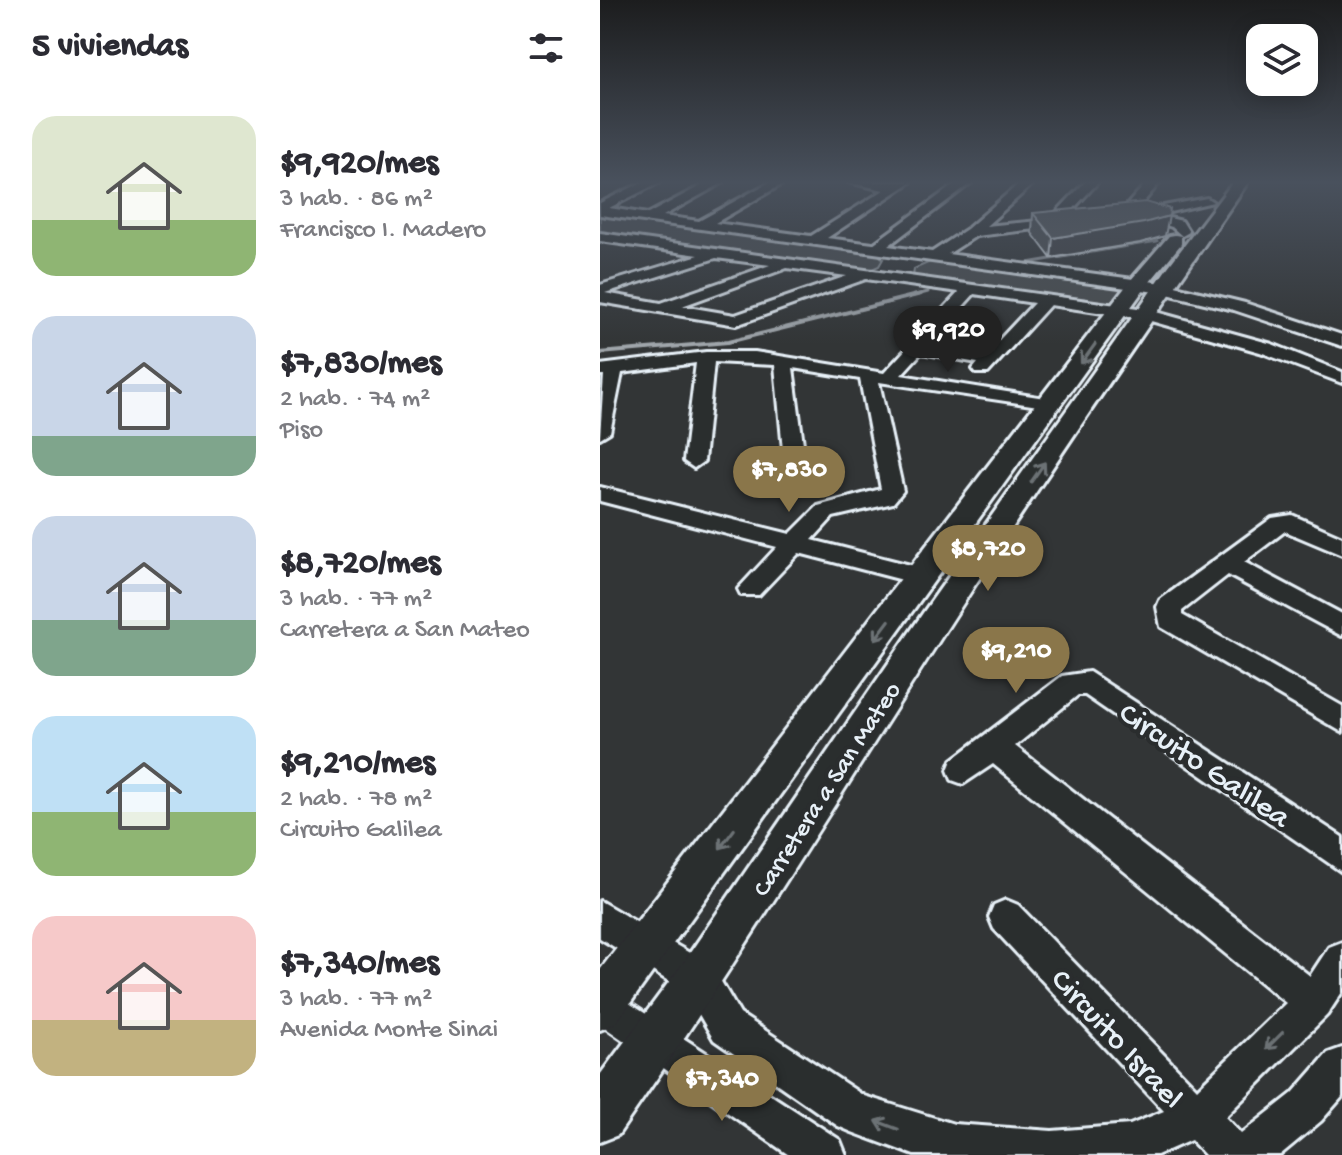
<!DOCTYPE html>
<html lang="es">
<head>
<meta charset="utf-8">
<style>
  :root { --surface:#fff; --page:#f2f2f3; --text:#2b2b33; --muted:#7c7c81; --accent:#8a764a }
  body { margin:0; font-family:"Gochi Hand",sans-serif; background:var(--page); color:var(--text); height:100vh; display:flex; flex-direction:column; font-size:30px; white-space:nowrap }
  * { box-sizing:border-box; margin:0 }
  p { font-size:26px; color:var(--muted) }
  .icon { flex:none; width:44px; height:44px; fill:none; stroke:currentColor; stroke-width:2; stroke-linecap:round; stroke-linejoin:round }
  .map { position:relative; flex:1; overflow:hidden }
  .details { display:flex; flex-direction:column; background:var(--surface); width:600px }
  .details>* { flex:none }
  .fabs { position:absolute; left:646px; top:24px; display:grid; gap:16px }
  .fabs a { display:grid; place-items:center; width:72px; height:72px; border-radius:16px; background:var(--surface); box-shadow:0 4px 20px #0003; font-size:40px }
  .price { position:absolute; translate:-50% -68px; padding:0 18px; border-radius:28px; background:var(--accent); color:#fff; font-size:26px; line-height:52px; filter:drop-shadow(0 2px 4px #0008) }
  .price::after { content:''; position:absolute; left:50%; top:48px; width:24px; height:18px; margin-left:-12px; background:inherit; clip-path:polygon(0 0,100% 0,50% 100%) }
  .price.on { background:#222; color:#fff }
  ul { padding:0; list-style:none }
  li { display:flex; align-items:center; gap:24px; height:200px; padding:0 32px }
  li span { display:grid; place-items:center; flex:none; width:224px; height:160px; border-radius:24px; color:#555 }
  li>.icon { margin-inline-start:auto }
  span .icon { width:96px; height:96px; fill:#fffc; stroke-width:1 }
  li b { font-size:34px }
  h2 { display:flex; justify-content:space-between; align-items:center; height:96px; padding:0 32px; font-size:34px }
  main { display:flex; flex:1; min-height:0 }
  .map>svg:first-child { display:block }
  .green { fill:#494d4f; stroke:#989fa4; stroke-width:2 }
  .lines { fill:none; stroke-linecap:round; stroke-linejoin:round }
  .stream-far1 { stroke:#9fa5aa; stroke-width:3 }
  .stream { stroke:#9fa5aa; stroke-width:4 }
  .minor-casing { stroke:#e8f1f8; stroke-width:6 }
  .major-casing { stroke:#e8f1f8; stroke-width:6 }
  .minor { fill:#2a2d2e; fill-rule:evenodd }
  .major { fill:#2a2d2e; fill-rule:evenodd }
  .wall { fill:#4f5355; stroke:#e8f1f8; stroke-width:2 }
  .shaded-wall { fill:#404345; stroke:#e8f1f8; stroke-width:2 }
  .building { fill:#5c6063; stroke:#e8f1f8; stroke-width:2 }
  .oneway { stroke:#6c7275 }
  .labels { text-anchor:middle; stroke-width:8; stroke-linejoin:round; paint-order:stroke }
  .street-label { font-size:26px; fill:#e8f1f8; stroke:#2a2d2e }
  .near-street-label { font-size:32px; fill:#e8f1f8; stroke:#2a2d2e }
</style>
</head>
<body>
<main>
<section class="details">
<h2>5 viviendas<svg class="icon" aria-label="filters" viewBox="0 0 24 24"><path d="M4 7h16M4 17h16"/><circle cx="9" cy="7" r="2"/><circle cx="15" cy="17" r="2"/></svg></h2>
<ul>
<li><span style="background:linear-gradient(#dfe7d0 65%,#8fb573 0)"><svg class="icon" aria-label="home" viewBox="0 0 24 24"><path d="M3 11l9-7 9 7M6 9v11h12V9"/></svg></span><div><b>$9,920/mes</b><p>3 hab. · 86 m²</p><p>Francisco I. Madero</p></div></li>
<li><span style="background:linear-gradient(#c9d6e8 75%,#7fa58c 0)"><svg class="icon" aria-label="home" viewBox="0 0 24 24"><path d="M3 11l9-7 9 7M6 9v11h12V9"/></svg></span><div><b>$7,830/mes</b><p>2 hab. · 74 m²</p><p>Piso</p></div></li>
<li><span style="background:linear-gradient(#c9d6e8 65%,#7fa58c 0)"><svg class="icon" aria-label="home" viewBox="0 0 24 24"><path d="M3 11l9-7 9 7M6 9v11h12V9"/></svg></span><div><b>$8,720/mes</b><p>3 hab. · 77 m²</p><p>Carretera a San Mateo</p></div></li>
<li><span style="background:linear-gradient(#bfe0f5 60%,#8fb573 0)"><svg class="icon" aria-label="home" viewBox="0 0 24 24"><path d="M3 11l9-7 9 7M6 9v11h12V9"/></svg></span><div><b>$9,210/mes</b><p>2 hab. · 78 m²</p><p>Circuito Galilea</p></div></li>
<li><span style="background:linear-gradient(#f6c9c9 65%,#c2b280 0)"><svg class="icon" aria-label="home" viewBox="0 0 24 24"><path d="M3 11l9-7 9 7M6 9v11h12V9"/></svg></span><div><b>$7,340/mes</b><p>3 hab. · 77 m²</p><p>Avenida Monte Sinai</p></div></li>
</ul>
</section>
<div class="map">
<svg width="742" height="1155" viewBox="0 0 742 1155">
  <rect width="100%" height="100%" fill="#323536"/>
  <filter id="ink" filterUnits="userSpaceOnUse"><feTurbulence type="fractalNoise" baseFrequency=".0125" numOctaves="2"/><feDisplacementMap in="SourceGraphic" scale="16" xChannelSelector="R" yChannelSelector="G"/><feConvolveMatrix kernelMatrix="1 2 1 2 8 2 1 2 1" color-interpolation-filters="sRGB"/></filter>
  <g filter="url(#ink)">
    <!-- green -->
    <g class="green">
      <polygon points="0,215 277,253 283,259 279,266 267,271 0,233"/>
      <polygon points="330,262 515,287 524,291 513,306 313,277 314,269"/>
    </g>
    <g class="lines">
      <!-- stream-far1 -->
      <g class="stream-far1">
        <polyline points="427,263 557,241"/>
        <polyline points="313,296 328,292"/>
      </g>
      <!-- stream -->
      <polyline class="stream" points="0,353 128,342 321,294"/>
      <defs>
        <g id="minor">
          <polygon points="43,182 60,182 9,208 48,214 108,182 124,182 63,216 99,221 170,182 186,182 115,223 211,236 284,190 248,182 311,182 227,238 273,244 358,182 372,182 288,246 332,252 367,229 421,182 435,182 386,226 449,220 485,182 498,182 465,218 472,222 470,225 376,236 348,254 563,283 645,303 742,335 742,346 634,310 563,293 0,215 0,203"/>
          <polygon points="547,182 560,182 536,211 607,198 613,202 557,215 582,221 589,232 582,236 572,227 542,218 520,219 520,213"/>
          <path d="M 0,233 L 545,309 L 672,344 L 742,372 L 742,383 L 660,352 L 544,319 L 450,305 L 388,373 L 376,373 L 373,369 L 378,363 L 321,353 L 301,375 L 451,399 L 460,405 L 458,409 L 279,382 L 303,491 L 293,503 L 233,517 L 212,540 L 330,570 L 334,576 L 330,582 L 322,585 L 199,553 L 159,595 L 141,595 L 138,589 L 177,547 L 0,501 L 0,487 L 190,534 L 218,506 L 281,489 L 260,379 L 193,368 L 208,482 L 197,489 L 186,482 L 175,365 L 114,362 L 104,461 L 94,468 L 84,461 L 96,363 L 22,373 L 10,432 L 0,438 L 4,375 L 0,375 L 0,365 L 106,352 L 155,352 L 284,373 L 359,292 L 266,279 L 136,325 L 0,302 L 0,285 L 99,255 L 0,241 ZM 116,258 L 170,265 L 61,303 L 5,293 ZM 187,268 L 247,276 L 135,315 L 82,306 ZM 374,294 L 434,303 L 386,354 L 329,344 Z"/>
          <polygon points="692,515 742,537 742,555 685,531 644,562 742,614 742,636 628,575 582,611 582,615 742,706 742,732 561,627 557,607 560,600 672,518"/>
          <polygon points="489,672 742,837 742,872 485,695 478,695 415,746 710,976 729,947 742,942 742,992 727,1015 625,1117 641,1134 693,1093 728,1053 742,1048 742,1097 721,1121 680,1155 605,1155 591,1140 557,1155 314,1155 252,1132 238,1126 114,1040 86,992 0,938 0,901 112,966 140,1014 264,1096 354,1124 452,1131 530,1125 564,1111 394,929 389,917 394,905 406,900 418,905 597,1089 686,1003 393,764 363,784 352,780 348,770 352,760 462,676"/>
          <polygon points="0,984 240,1140 246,1155 189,1155 0,1024"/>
        </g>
        <g id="major">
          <path d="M 633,182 L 648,182 C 544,331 441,481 344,633 C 236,801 132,971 18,1135 L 0,1142 L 0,1075 L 83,963 L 323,613 L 568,267 Z"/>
          <polygon points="575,235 581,236 581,244 544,289 16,1023 0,1030 0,970 530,281 569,236"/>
        </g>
      </defs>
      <!-- minor casing -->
      <use href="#minor" class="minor-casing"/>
      <!-- major casing -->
      <use href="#major" class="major-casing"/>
      <!-- minor -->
      <use href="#minor" class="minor"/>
      <!-- major -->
      <use href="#major" class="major"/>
    </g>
    <!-- wall -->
    <polygon class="wall" points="433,213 565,236 540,243 451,258 432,233"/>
    <!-- shaded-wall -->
    <polygon class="shaded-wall" points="569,216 565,236 540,243 451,258 453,238"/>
    <!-- building -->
    <polygon class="building" points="545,202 570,209 569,216 544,223 453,238 433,213"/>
    <!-- one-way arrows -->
    <defs><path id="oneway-shaft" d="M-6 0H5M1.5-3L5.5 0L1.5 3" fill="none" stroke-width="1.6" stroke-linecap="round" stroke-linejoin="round" transform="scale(2)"/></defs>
    <g class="oneway">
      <use href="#oneway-shaft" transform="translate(488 354) rotate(126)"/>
      <use href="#oneway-shaft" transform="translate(438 472) rotate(-55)"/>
      <use href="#oneway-shaft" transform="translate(282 630) rotate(127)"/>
      <use href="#oneway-shaft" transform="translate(127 839) rotate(127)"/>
      <use href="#oneway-shaft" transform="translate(674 1041) rotate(135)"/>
      <use href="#oneway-shaft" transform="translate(287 1125) rotate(-159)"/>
    </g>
  </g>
  <!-- sky -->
  <linearGradient id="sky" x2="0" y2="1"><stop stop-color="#1c1d1e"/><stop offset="0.53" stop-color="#49515d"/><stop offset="1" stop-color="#49515d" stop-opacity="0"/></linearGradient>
  <rect width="742" height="344" fill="url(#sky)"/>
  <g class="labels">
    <!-- street labels -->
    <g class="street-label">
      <text transform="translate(225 788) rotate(-57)" y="9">Carretera a San Mateo</text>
    </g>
    <!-- near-street labels -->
    <g class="near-street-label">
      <text transform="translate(606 763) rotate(34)" y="11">Circuito Galilea</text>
      <text transform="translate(519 1037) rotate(47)" y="11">Circuito Israel</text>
    </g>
  </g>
</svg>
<div class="fabs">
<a><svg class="icon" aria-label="layers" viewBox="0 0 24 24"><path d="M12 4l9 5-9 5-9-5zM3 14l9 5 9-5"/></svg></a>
</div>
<b class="price on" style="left:348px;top:374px">$9,920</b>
<b class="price" style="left:189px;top:514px">$7,830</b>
<b class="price" style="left:388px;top:593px">$8,720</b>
<b class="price" style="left:416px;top:695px">$9,210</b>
<b class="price" style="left:122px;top:1123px">$7,340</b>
</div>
</main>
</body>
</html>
